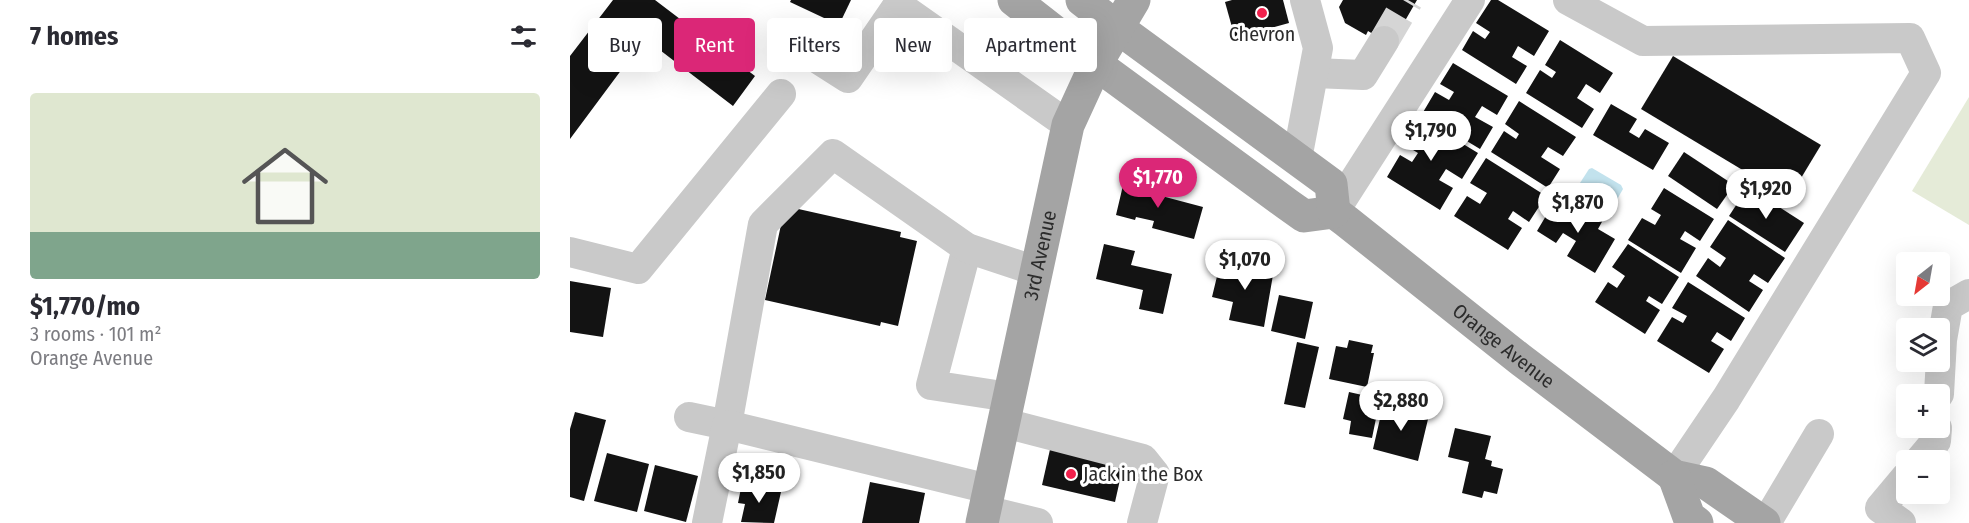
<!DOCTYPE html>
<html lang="en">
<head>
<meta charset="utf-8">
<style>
  :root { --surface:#fff; --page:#f2f2f3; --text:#2b2b33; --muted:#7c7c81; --accent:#db2777 }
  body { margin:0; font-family:"Fira Sans Condensed",sans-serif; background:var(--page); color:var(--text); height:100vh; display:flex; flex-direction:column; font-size:22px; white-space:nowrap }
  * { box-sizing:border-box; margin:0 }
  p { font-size:20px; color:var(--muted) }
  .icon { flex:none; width:33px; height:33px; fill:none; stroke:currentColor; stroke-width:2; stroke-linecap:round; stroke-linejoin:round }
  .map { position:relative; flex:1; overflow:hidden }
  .details { display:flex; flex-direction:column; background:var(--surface); width:570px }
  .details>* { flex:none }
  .top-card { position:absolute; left:18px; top:18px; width:570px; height:54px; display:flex; gap:12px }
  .needle { width:39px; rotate:211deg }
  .buttons { position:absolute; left:1326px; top:252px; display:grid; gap:12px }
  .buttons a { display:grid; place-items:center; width:54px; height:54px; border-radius:6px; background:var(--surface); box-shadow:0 6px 24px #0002; font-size:30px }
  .price { position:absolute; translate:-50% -51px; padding:0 14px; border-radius:21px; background:#fff; color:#222; font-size:20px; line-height:39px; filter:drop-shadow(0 2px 3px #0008) }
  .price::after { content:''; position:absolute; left:50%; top:36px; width:18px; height:14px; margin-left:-9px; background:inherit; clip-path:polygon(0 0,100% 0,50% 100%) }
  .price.on { background:var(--accent); color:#fff }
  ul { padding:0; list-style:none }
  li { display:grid; align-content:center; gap:12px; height:318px; padding:0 30px }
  li span { display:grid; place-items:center; height:186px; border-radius:6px; color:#555 }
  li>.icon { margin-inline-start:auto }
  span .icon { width:108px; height:108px; fill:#fffc; stroke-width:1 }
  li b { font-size:26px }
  h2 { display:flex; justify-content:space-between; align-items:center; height:72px; padding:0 30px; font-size:26px }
  .tag { padding:0 21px; border-radius:6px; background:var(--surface); box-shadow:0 6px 24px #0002; font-size:21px; line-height:54px }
  .tag.on { background:var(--accent); color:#fff }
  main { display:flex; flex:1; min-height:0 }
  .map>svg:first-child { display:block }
  .green { fill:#e5ebd8 }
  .water { fill:#c2e2ed }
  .building { fill:#131313 }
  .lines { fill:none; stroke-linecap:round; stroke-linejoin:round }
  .minor-tunnel { stroke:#d5d5d5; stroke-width:30; stroke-dasharray:30 15; stroke-linecap:butt }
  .minor { stroke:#c9c9c9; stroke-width:30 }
  .major { stroke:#a4a4a4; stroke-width:33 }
  .poi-dot { fill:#f1204c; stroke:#fff; stroke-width:2 }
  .labels { text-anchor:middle; stroke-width:6; stroke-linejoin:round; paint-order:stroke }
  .poi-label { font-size:20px; fill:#2c2c2c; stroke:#fff }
  .street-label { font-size:20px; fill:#2c2c2c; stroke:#fff }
</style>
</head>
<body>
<main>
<section class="details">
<h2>7 homes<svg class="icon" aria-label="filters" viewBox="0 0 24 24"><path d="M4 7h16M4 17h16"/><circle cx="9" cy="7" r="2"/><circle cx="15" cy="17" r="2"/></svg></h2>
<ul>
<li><span style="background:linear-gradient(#dfe7d0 75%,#7fa58c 0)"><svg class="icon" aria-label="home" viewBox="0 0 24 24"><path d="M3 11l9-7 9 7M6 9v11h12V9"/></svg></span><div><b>$1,770/mo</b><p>3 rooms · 101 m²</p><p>Orange Avenue</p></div></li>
</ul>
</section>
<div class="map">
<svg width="1399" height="523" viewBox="0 0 1399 523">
  <rect width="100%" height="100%" fill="#fff"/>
  <!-- green -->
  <polygon class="green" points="1399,97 1399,225 1342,191"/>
  <!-- water -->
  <polygon class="water" points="1022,168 1051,185 1053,189 1045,203 1042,203 1012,186 1010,183 1019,169"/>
  <!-- building -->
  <g class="building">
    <polygon points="43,0 85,0 185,76 163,106 82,44 91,32 84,26 0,139 0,56"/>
    <polygon points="221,0 281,0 269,25 220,2"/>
    <polygon points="662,0 713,0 719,23 665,38 655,2"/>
    <polygon points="773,0 847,0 821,45 798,31 796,35 775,23 769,7"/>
    <polygon points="921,0 928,0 979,31 964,56 948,46 942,57 957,66 946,84 892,50 903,31 915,39 920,32 906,23"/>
    <polygon points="990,40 1043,73 1030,93 1016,84 1007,98 1024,109 1012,128 956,93 970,70 982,78 986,72 975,65"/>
    <polygon points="1103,56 1251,145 1219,198 1071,109"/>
    <polygon points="883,63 938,96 927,115 912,106 905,117 923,127 910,149 852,114 865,92 879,100 884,92 870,84"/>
    <polygon points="949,101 1006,137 993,156 978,147 971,157 990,169 978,188 921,152 934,131 946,139 949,134 935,124"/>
    <polygon points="1041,104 1067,119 1059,132 1069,138 1075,129 1099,143 1083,170 1023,135"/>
    <polygon points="847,116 908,153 892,179 876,169 869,180 883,188 870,210 817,177 830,155 842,162 848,153 830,142"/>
    <polygon points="1114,152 1164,185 1147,209 1098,176"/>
    <polygon points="916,158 976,196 959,222 943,211 938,219 952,228 938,250 884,216 897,196 910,204 917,193 900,183"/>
    <polygon points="555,177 586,185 584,194 633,207 624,239 582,228 584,221 566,217 565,220 546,215"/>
    <polygon points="1178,187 1234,223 1215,252 1159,216"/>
    <polygon points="1094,188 1144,219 1130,241 1115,231 1110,239 1126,248 1111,273 1058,240 1072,218 1085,225 1091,215 1081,209"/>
    <polygon points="1002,200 1033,220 1028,229 1045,239 1025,273 997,256 1006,241 993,233 986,243 967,231 983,204 995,211"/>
    <polygon points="215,206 331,232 330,237 347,241 328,326 311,322 310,326 195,300"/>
    <polygon points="1158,220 1215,258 1198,283 1184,274 1179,281 1193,290 1179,312 1126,276 1138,258 1150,267 1156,258 1140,247"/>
    <polygon points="534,244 565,251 561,265 602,274 593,314 569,309 573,290 526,279"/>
    <polygon points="1058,244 1109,277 1092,304 1079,296 1076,301 1090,310 1075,334 1025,302 1038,282 1047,288 1055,276 1042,267"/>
    <polygon points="669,259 694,265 692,272 703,275 694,327 659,320 663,302 642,297 650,264 666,268"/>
    <polygon points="0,281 41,288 33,337 0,332"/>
    <polygon points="1118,282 1175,318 1161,341 1147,332 1141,341 1154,349 1139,373 1087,341 1102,317 1113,323 1117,316 1102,308"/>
    <polygon points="709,295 743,302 735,339 701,331"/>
    <polygon points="779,340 803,345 801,353 804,353 797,387 759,379 766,346 777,348"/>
    <polygon points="727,342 749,347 735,408 714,404"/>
    <polygon points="779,392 810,399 802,438 779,434 781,421 773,419"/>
    <polygon points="824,402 845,407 844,412 859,415 848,461 803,449 812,410 821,412"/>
    <polygon points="5,412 36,420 14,501 0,497 0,429"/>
    <polygon points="885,428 921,436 915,459 922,461 921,466 933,469 927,494 914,491 912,498 892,493 899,462 878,457"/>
    <polygon points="481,445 554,462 545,502 472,485"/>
    <polygon points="37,453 79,464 67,512 24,501"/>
    <polygon points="183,454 206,460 200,486 176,480"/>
    <polygon points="85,465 128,476 116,522 74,511"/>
    <polygon points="300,482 355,493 349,523 292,523"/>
    <polygon points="172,483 211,492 204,523 171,522 175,504 168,503"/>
  </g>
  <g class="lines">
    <!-- minor-tunnel -->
    <polyline class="minor-tunnel" points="814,41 838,0"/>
    <!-- minor -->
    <g class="minor">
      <polyline points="998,0 1073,41 1340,38 1356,73 1156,399 1104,476"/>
      <polyline points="220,41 278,78 328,5 498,125"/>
      <polyline points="744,73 793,75 814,41"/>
      <polyline points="727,159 748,48 735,0"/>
      <polyline points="764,212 900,0"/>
      <polyline points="397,248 361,385 439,397"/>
      <polyline points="0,252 68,269 211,94"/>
      <polyline points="1369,394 1372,340 1378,306 1399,294"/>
      <polyline points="119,417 157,425 193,224 263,154 397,248 466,271"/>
      <polyline points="434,423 573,459 585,474 572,523"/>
      <polyline points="1350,460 1366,441 1367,428"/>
      <polyline points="415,510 468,523"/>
      <polyline points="137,523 157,425 419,489"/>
      <polyline points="1196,523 1249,434"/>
      <polyline points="1331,523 1310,508 1336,477"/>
    </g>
    <!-- major -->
    <g class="major">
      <path id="s1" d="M 444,0 L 526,64 L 717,204 L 734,216 L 764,212 L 776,221 L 951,360 L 1104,476 L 1136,483 L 1194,523"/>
      <polyline points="512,0 548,28 761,184 764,212"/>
      <polyline points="1104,476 1119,517 1127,523"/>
      <path id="s2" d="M 412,523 L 498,125 L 526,64 L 564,0"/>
    </g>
  </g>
  <!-- markers -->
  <g class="poi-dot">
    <circle cx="692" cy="13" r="6"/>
    <circle cx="501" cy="474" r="6"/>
  </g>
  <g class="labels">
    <!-- poi labels -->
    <g class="poi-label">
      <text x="692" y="41">Chevron</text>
      <text x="513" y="481" text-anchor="start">Jack in the Box</text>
    </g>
    <!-- street labels -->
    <g class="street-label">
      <text dy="7" stroke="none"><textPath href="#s2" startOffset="274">3rd Avenue</textPath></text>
      <text dy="7" stroke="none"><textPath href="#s1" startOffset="608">Orange Avenue</textPath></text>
    </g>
  </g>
</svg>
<div class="buttons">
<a><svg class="needle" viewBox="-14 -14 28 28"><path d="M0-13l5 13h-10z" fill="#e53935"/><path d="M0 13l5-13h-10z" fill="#7c7c81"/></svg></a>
<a><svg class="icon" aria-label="layers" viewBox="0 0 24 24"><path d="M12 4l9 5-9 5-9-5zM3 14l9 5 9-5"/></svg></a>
<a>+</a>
<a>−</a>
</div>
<b class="price" style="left:861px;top:162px">$1,790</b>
<b class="price on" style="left:588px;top:209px">$1,770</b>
<b class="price" style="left:1196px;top:220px">$1,920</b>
<b class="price" style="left:1008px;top:234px">$1,870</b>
<b class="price" style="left:675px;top:291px">$1,070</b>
<b class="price" style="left:831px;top:432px">$2,880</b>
<b class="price" style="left:189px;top:504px">$1,850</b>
<div class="top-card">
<a class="tag">Buy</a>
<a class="tag on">Rent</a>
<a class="tag">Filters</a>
<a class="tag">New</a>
<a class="tag">Apartment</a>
</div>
</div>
</main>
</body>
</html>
